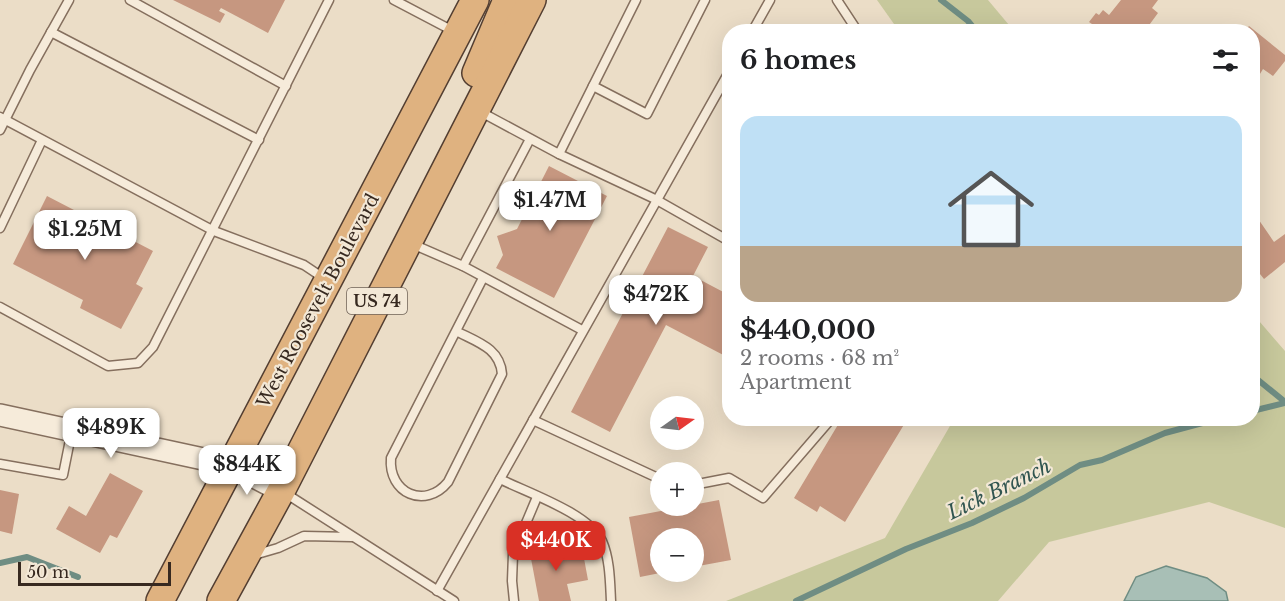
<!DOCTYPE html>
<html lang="en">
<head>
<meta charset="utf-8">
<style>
  :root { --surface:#fff; --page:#f6f6f6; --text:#202124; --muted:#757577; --accent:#d93025 }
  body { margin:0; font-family:"Libre Baskerville",serif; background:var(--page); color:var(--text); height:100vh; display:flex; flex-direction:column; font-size:22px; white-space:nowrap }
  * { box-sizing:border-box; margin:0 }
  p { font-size:20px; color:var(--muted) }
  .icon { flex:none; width:33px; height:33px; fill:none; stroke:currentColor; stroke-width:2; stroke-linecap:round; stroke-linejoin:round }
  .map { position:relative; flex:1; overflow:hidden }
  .details { position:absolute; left:722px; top:24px; width:538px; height:402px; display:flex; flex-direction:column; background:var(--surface); border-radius:24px; box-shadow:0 6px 24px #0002 }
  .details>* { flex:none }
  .needle { width:39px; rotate:76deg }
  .controls { position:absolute; left:650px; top:396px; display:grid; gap:12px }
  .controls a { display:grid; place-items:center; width:54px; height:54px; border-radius:50%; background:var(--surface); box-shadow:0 6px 24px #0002; font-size:30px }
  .scale { position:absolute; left:18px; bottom:15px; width:153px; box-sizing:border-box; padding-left:6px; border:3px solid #372920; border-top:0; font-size:16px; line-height:21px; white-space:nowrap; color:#372920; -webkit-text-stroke:4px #f3e8d6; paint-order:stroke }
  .price { position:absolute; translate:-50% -51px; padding:0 14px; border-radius:12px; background:#fff; color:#222; font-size:20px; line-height:39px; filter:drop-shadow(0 2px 3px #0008) }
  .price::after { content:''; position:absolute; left:50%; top:36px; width:18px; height:14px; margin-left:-9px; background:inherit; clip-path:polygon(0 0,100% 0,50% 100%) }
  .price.current { background:var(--accent); color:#fff }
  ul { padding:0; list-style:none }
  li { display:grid; align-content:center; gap:12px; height:318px; padding:0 18px }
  li span { display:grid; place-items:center; height:186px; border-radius:18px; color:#555 }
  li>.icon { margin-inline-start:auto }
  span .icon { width:108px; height:108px; fill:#fffc; stroke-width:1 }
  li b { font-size:26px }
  h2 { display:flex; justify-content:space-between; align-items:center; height:72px; padding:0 18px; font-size:26px }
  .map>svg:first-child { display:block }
  .green { fill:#c7c89c }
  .water { fill:#a8bfb6; stroke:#6f8d83; stroke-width:1.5 }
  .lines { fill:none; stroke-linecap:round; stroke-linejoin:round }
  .stream { stroke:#6f8d83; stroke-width:6 }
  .building { fill:#c69780 }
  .service-casing { stroke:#856f5e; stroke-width:11 }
  .tertiary-casing { stroke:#856f5e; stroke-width:24 }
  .trunk-casing { stroke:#533e31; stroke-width:30 }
  .service { stroke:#f6ebda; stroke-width:8 }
  .tertiary { stroke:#f6ebda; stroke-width:21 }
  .trunk { stroke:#dfb280; stroke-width:27 }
  .labels { text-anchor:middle; stroke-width:4.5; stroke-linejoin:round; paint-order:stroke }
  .shield { fill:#f3e8d6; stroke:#6f6257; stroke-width:1.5 }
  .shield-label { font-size:16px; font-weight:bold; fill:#372920 }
  .street-label { font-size:18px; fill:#372920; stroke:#f3e8d6 }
  .water-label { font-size:20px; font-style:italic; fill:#315550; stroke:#f3e8d6 }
</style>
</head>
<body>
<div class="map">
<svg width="1285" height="601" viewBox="0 0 1285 601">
  <rect width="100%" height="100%" fill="#ebddc7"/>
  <!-- green -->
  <g class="green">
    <polygon points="877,0 988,0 1014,31 899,31"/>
    <polygon points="1253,314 1285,351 1285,528 1209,502 1049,542 998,601 726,601 885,538 954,419 1252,418"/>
  </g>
  <!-- water -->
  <polygon class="water" points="1166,566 1207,578 1226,592 1228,601 1124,601 1136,577"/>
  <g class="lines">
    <!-- stream -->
    <g class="stream">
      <polyline points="941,0 968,21 977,32"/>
      <polyline points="1252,375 1285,402"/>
      <polyline points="1252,411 1285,403"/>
      <polyline points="0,563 27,557 78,577"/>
      <polyline points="796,601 906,549 972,523 1024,498 1080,465 1102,460 1165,433 1221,418"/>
    </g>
  </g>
  <!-- building -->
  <g class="building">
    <polygon points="173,0 285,0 268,33 221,8 219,11 225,14 220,23"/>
    <polygon points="1121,0 1158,0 1152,8 1158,13 1144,32 1086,32 1092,24 1089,22 1096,13 1099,15 1103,10 1109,15"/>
    <polygon points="1249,26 1285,55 1285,61 1273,76 1263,69 1252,87 1252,32 1244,32"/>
    <polygon points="549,166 607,196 554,298 496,268 503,255 497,236 517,229"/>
    <polygon points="47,196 153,251 136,284 143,288 121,329 80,308 83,300 13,264"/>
    <polygon points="1252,210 1274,242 1285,234 1285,262 1264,279 1252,264"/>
    <polygon points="668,227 708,247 693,276 729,295 729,358 666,325 610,432 571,412"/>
    <polygon points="842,418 908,418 845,522 820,506 817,512 794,498"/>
    <polygon points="110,473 143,491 117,538 110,535 100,553 56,529 69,506 86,516"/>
    <polygon points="0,490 19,494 12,534 0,531"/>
    <polygon points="719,500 731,560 693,567 693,538 660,538 660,573 640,577 629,517"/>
    <polygon points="562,542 565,556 583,553 588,580 567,584 571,601 539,601 529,548"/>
  </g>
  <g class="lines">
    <defs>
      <g id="service">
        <polyline points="130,0 286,86"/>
        <polyline points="394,0 455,32"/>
        <polyline points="837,0 858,32"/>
        <polyline points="51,32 259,140"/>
        <polyline points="752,32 770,0"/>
        <polyline points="593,86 647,114 705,0"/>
        <polyline points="479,111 559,154 636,0"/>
        <polyline points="0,117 214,231 304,265 325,279"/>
        <polyline points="0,130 30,70 69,0"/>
        <polyline points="559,154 655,199 729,241"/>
        <polyline points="0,228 42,140"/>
        <polyline points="410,243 463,266 582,330"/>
        <polyline points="463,266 530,139"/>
        <polyline points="0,307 108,366 138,363 153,347 329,0"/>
        <path d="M 456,331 C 477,342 500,348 502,374 L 448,482 C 425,510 388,493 391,458 L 483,278"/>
        <polyline points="533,420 660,479"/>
        <polyline points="0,464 63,475 72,430"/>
        <path d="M 500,479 C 528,493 588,513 602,541 C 610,559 610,582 611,601"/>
        <polyline points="693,485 729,478 763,498 832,418"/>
        <polyline points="285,493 454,601"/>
        <polyline points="254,555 278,548 304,536 352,537"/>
        <polyline points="437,591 729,72"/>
        <polyline points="514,601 512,581 513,554 537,497"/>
      </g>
      <polyline id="tertiary" points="0,415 231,465 281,491"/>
      <g id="trunk">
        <polyline points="476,73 507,0"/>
        <polyline points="160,601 475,0"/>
        <polyline points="221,601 281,491 532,0"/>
      </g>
    </defs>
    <!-- service casing -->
    <use href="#service" class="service-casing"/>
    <!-- tertiary casing -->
    <use href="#tertiary" class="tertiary-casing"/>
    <!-- trunk casing -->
    <use href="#trunk" class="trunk-casing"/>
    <!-- service -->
    <use href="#service" class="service"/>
    <!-- tertiary -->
    <use href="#tertiary" class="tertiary"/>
    <!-- trunk -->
    <use href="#trunk" class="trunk"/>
  </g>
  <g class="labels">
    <!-- shield labels -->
    <rect class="shield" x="347" y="288" width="60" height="26" rx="4.5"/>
    <g class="shield-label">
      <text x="377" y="307">US 74</text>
    </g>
    <!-- street labels -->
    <g class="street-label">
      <text transform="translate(318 301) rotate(-62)" y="6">West Roosevelt Boulevard</text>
    </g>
    <!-- water labels -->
    <g class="water-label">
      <text transform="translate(999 489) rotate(-26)" y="7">Lick Branch</text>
    </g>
  </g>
</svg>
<div class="controls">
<a><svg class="needle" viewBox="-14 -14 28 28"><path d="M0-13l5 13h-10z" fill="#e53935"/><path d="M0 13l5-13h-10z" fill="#757577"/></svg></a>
<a>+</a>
<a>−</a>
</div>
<div class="scale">50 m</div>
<b class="price" style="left:550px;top:232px">$1.47M</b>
<b class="price" style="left:85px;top:261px">$1.25M</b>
<b class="price" style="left:656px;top:326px">$472K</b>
<b class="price" style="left:111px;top:459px">$489K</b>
<b class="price" style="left:247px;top:496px">$844K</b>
<b class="price current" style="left:556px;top:572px">$440K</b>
<section class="details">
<h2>6 homes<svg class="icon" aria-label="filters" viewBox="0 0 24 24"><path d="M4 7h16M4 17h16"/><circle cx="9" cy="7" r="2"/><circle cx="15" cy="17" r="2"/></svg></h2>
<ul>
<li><span style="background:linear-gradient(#bfe0f5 70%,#b9a48a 0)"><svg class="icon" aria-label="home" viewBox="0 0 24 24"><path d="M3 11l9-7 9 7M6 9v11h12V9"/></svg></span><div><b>$440,000</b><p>2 rooms · 68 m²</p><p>Apartment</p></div></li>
</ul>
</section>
</div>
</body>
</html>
